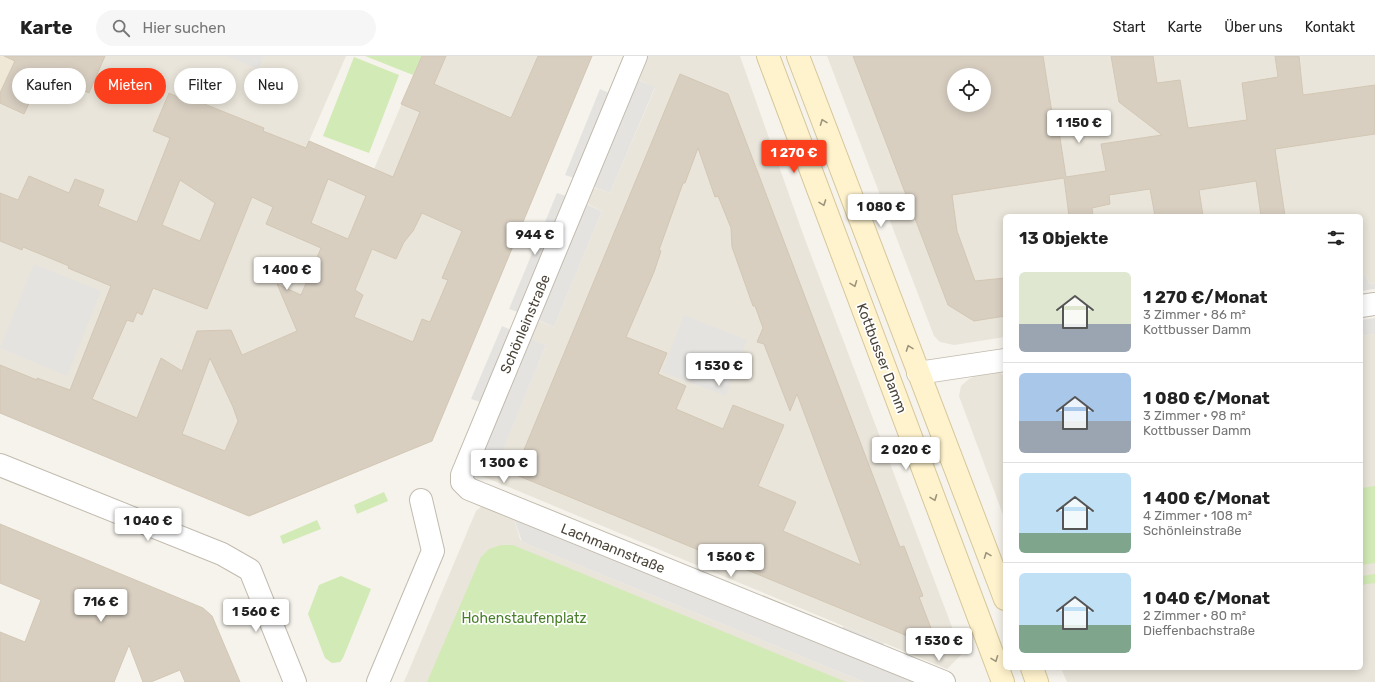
<!DOCTYPE html>
<html lang="de">
<head>
<meta charset="utf-8">
<style>
  :root { --surface:#fff; --page:#f6f6f6; --text:#222; --muted:#767676; --line:#e0e0e0; --accent:#fc3f1d }
  body { margin:0; font-family:Rubik,sans-serif; background:var(--page); color:var(--text); height:100vh; display:flex; flex-direction:column; font-size:15px; white-space:nowrap }
  * { box-sizing:border-box; margin:0 }
  p { font-size:13px; color:var(--muted) }
  .icon { flex:none; width:22px; height:22px; fill:none; stroke:currentColor; stroke-width:2; stroke-linecap:round; stroke-linejoin:round }
  .map { position:relative; flex:1; overflow:hidden }
  .sheet { position:absolute; left:1003px; top:158px; width:360px; height:456px; display:flex; flex-direction:column; background:var(--surface); border-radius:6px; box-shadow:0 2px 10px #0003 }
  .sheet>* { flex:none }
  .banner { position:absolute; left:12px; top:12px; width:380px; height:36px; display:flex; gap:8px }
  .fabs { position:absolute; left:947px; top:12px; display:grid; gap:8px }
  .fabs a { display:grid; place-items:center; width:44px; height:44px; border-radius:50%; background:var(--surface); box-shadow:0 2px 10px #0003; font-size:20px }
  .price { position:absolute; translate:-50% -34px; padding:0 9px; border-radius:4px; background:#fff; color:#222; font-size:13px; line-height:26px; filter:drop-shadow(0 1px 2px #0008) }
  .price::after { content:''; position:absolute; left:50%; top:24px; width:12px; height:9px; margin-left:-6px; background:inherit; clip-path:polygon(0 0,100% 0,50% 100%) }
  .price.selected { background:var(--accent); color:#fff }
  ul { padding:0; list-style:none }
  li { display:flex; align-items:center; gap:12px; height:100px; padding:0 16px }
  li+li { border-top:1px solid var(--line) }
  li span { display:grid; place-items:center; flex:none; width:112px; height:80px; border-radius:6px; color:#555 }
  li>.icon { margin-inline-start:auto }
  span .icon { width:48px; height:48px; fill:#fffc; stroke-width:1 }
  li b { font-size:17px }
  h2 { display:flex; justify-content:space-between; align-items:center; height:48px; padding:0 16px; font-size:17px }
  .tag { padding:0 14px; border-radius:18px; background:var(--surface); box-shadow:0 2px 10px #0003; font-size:14px; line-height:36px }
  .tag.selected { background:var(--accent); color:#fff }
  header { display:flex; align-items:center; gap:24px; box-sizing:border-box; height:56px; padding:0 20px; background:var(--surface); border-bottom:1px solid var(--line) }
  header strong { font-size:19px }
  nav { display:flex; gap:22px; margin-inline-start:auto; font-size:14px }
  .search { width:280px; height:36px; background:var(--page); display:flex; align-items:center; gap:10px; box-sizing:border-box; padding:0 14px; border-radius:22px; color:var(--muted); font-size:15px }
  .map>svg:first-child { display:block }
  .residential { fill:#eae5da; fill-rule:evenodd }
  .education { fill:#efe8d6 }
  .green { fill:#d2eab5 }
  .parking { fill:#e5e3e0 }
  .building { fill:#d8cfc1; stroke:#d3c7b4; fill-rule:evenodd }
  .lines { fill:none; stroke-linecap:round; stroke-linejoin:round }
  .street-casing { stroke:#c2bbae; stroke-width:24 }
  .secondary-casing { stroke:#d6c79b; stroke-width:24 }
  .street { stroke:#fff; stroke-width:22 }
  .secondary { stroke:#fff3cd; stroke-width:22 }
  .oneway { stroke:#9c937c }
  .labels { text-anchor:middle; stroke-width:3.5; stroke-linejoin:round; paint-order:stroke }
  .street-label { font-size:14px; fill:#4b4439; stroke:#fff }
  .park-label { font-size:14px; fill:#4a7f2a; stroke:#fff }
</style>
</head>
<body>
<header>
<strong>Karte</strong>
<div class="search"><svg class="icon" aria-label="search" viewBox="0 0 24 24"><circle cx="10" cy="10" r="6"/><path d="M15 15l6 6"/></svg>Hier suchen</div>
<nav><a>Start</a><a>Karte</a><a>Über uns</a><a>Kontakt</a></nav>
</header>
<div class="map">
<svg width="1375" height="626" viewBox="0 0 1375 626">
  <rect width="100%" height="100%" fill="#f6f3ec"/>
  <!-- residential -->
  <g class="residential">
    <polygon points="0,0 346,0 309,85 374,113 422,0 592,0 432,385 249,460 0,357"/>
    <polygon points="648,0 740,0 803,178 960,592 962,598 947,613 477,418 477,411 483,398 499,403 546,289 532,283 532,278 539,265 554,271 602,155 588,148 593,133 596,132 610,137 655,32 639,24"/>
    <path d="M 827,0 L 1375,0 L 1375,227 L 1369,228 L 1367,220 L 1361,221 L 1361,160 L 1005,160 L 1005,281 L 954,289 L 940,286 L 934,280 ZM 954,19 L 984,19 L 984,49 L 954,49 Z"/>
    <polygon points="1375,278 1375,626 1067,626 1061,612 1361,612 1361,280"/>
    <polygon points="998,316 1005,320 1005,464 959,340 961,330 969,323 977,319"/>
    <polygon points="487,450 513,460 520,483 522,486 864,626 404,626 476,455 481,451"/>
  </g>
  <!-- education -->
  <polygon class="education" points="0,0 16,0 0,35"/>
  <!-- green -->
  <g class="green">
    <polygon points="365,0 422,0 413,19"/>
    <polygon points="354,1 399,19 369,97 323,80"/>
    <polygon points="1375,430 1375,507 1361,509 1361,432"/>
    <polygon points="384,436 388,445 357,458 354,449"/>
    <polygon points="317,464 321,473 283,488 280,480"/>
    <polygon points="501,489 513,489 846,626 427,626 481,501 489,493"/>
    <polygon points="1375,518 1375,527 1361,529 1361,520"/>
    <polygon points="341,520 371,533 343,602 340,606 332,607 325,602 308,558 319,529"/>
  </g>
  <!-- parking -->
  <g class="parking">
    <polygon points="226,0 264,0 258,13"/>
    <polygon points="639,23 640,25 655,31 610,137 594,131"/>
    <polygon points="600,33 609,37 574,122 565,119"/>
    <polygon points="557,137 566,140 518,256 509,253"/>
    <polygon points="586,148 602,155 554,271 538,264"/>
    <polygon points="34,208 101,235 67,320 0,292"/>
    <polygon points="1367,220 1369,228 1375,227 1375,233 1361,235 1361,221"/>
    <polygon points="684,259 747,284 726,340 662,316"/>
    <polygon points="1375,262 1375,278 1361,280 1361,264"/>
    <polygon points="502,270 511,274 480,346 471,343"/>
    <polygon points="530,282 546,289 499,404 483,397"/>
    <polygon points="513,460 918,626 864,626 522,486"/>
    <polygon points="843,570 884,587 881,595 840,578"/>
  </g>
  <!-- building -->
  <g class="building">
    <polygon points="4,0 105,0 89,37 43,17 24,58 0,47 0,37 15,5"/>
    <path d="M 422,0 L 446,0 L 434,28 L 511,62 L 538,0 L 592,0 L 432,385 L 249,460 L 0,357 L 0,309 L 37,324 L 37,322 L 70,334 L 111,230 L 68,212 L 69,210 L 23,191 L 22,194 L 0,185 L 0,137 L 18,144 L 29,120 L 69,137 L 75,123 L 104,134 L 98,150 L 137,166 L 170,82 L 153,75 L 169,37 L 185,44 L 187,41 L 264,72 L 263,75 L 306,92 L 309,85 L 393,121 L 420,56 L 401,48 ZM 328,123 L 366,140 L 348,183 L 311,167 ZM 180,124 L 215,147 L 200,185 L 162,169 ZM 252,141 L 273,151 L 266,168 L 321,192 L 301,239 L 277,228 L 297,275 L 242,299 L 231,274 L 197,275 L 182,315 L 161,302 L 137,362 L 92,343 L 127,264 L 133,266 L 137,256 L 142,259 L 153,232 L 207,253 ZM 422,157 L 462,175 L 442,222 L 448,224 L 430,266 L 422,263 L 413,286 L 354,261 L 363,239 L 355,234 L 372,193 L 396,203 L 404,186 L 413,175 ZM 210,302 L 233,351 L 238,365 L 225,395 L 182,378 Z"/>
    <path d="M 853,0 L 1043,0 L 1052,57 L 1056,56 L 1066,121 L 1106,115 L 1101,88 L 1162,79 L 1119,46 L 1111,0 L 1153,0 L 1157,27 L 1180,24 L 1188,72 L 1247,64 L 1242,27 L 1278,21 L 1275,0 L 1299,0 L 1303,39 L 1375,29 L 1375,78 L 1275,93 L 1285,160 L 1261,160 L 1256,125 L 1199,134 L 1203,160 L 1155,160 L 1150,133 L 1109,139 L 1110,148 L 1092,152 L 1093,160 L 1069,160 L 1064,122 L 952,139 L 957,175 L 975,225 L 1005,222 L 1005,260 L 974,265 L 948,249 ZM 954,19 L 984,19 L 984,49 L 954,49 Z"/>
    <path d="M 680,18 L 728,38 L 900,491 L 904,490 L 923,540 L 919,541 L 939,593 L 514,418 ZM 698,92 L 715,141 L 718,140 L 731,172 L 732,191 L 753,250 L 755,250 L 763,272 L 757,286 L 764,288 L 790,355 L 797,338 L 861,509 L 783,475 L 796,446 L 758,430 L 784,369 L 733,349 L 723,373 L 676,353 L 686,330 L 658,318 L 667,297 L 626,281 L 654,216 L 661,195 L 659,194 L 683,127 L 685,127 Z"/>
    <polygon points="0,468 203,552 212,560 240,626 185,626 180,614 151,626 143,626 129,589 114,626 0,626 0,576 25,586 41,544 0,527"/>
  </g>
  <g class="lines">
    <defs>
      <g id="street">
        <polyline points="636,0 462,419 462,426 469,433 944,626"/>
        <polyline points="1361,250 1375,248"/>
        <polyline points="918,317 1005,304"/>
        <polyline points="0,409 222,498 250,514 295,626"/>
        <polyline points="378,626 433,495 421,444"/>
      </g>
      <g id="secondary">
        <polyline points="768,0 1003,626"/>
        <polyline points="798,0 1005,543"/>
        <polyline points="1032,612 1037,626"/>
      </g>
    </defs>
    <!-- street casing -->
    <use href="#street" class="street-casing"/>
    <!-- secondary casing -->
    <use href="#secondary" class="secondary-casing"/>
    <!-- street -->
    <use href="#street" class="street"/>
    <!-- secondary -->
    <use href="#secondary" class="secondary"/>
  </g>
  <!-- one-way arrows -->
  <defs><path id="oneway-chevron" d="M-2-3.5L2.5 0L-2 3.5" fill="none" stroke-width="1.6" stroke-linecap="round" stroke-linejoin="round"/></defs>
  <g class="oneway">
    <use href="#oneway-chevron" transform="translate(823 66) rotate(-111)"/>
    <use href="#oneway-chevron" transform="translate(823 147) rotate(70)"/>
    <use href="#oneway-chevron" transform="translate(854 228) rotate(69)"/>
    <use href="#oneway-chevron" transform="translate(909 292) rotate(-110)"/>
    <use href="#oneway-chevron" transform="translate(934 442) rotate(69)"/>
    <use href="#oneway-chevron" transform="translate(987 499) rotate(-111)"/>
    <use href="#oneway-chevron" transform="translate(995 603) rotate(69)"/>
  </g>
  <g class="labels">
    <!-- street labels -->
    <g class="street-label">
      <text transform="translate(525 268) rotate(-67)" y="5">Schönleinstraße</text>
      <text transform="translate(882 302) rotate(69)" y="5">Kottbusser Damm</text>
      <text transform="translate(613 492) rotate(22)" y="5">Lachmannstraße</text>
    </g>
    <!-- park labels -->
    <g class="park-label">
      <text x="524" y="567">Hohenstaufenplatz</text>
    </g>
  </g>
</svg>
<div class="fabs">
<a><svg class="icon" aria-label="locate" viewBox="0 0 24 24"><circle cx="12" cy="12" r="6"/><path d="M12 2v4M12 18v4M2 12h4M18 12h4"/></svg></a>
</div>
<b class="price" style="left:1079px;top:88px">1 150 €</b>
<b class="price selected" style="left:794px;top:118px">1 270 €</b>
<b class="price" style="left:881px;top:172px">1 080 €</b>
<b class="price" style="left:535px;top:200px">944 €</b>
<b class="price" style="left:287px;top:235px">1 400 €</b>
<b class="price" style="left:719px;top:331px">1 530 €</b>
<b class="price" style="left:906px;top:415px">2 020 €</b>
<b class="price" style="left:504px;top:428px">1 300 €</b>
<b class="price" style="left:148px;top:486px">1 040 €</b>
<b class="price" style="left:731px;top:522px">1 560 €</b>
<b class="price" style="left:101px;top:567px">716 €</b>
<b class="price" style="left:256px;top:577px">1 560 €</b>
<b class="price" style="left:939px;top:606px">1 530 €</b>
<div class="banner">
<a class="tag">Kaufen</a>
<a class="tag selected">Mieten</a>
<a class="tag">Filter</a>
<a class="tag">Neu</a>
</div>
<section class="sheet">
<h2>13 Objekte<svg class="icon" aria-label="filters" viewBox="0 0 24 24"><path d="M4 7h16M4 17h16"/><circle cx="9" cy="7" r="2"/><circle cx="15" cy="17" r="2"/></svg></h2>
<ul>
<li><span style="background:linear-gradient(#dfe7d0 65%,#9aa5b1 0)"><svg class="icon" aria-label="home" viewBox="0 0 24 24"><path d="M3 11l9-7 9 7M6 9v11h12V9"/></svg></span><div><b>1 270 €/Monat</b><p>3 Zimmer · 86 m²</p><p>Kottbusser Damm</p></div></li>
<li><span style="background:linear-gradient(#a9c7e8 60%,#9aa5b1 0)"><svg class="icon" aria-label="home" viewBox="0 0 24 24"><path d="M3 11l9-7 9 7M6 9v11h12V9"/></svg></span><div><b>1 080 €/Monat</b><p>3 Zimmer · 98 m²</p><p>Kottbusser Damm</p></div></li>
<li><span style="background:linear-gradient(#bfe0f5 75%,#7fa58c 0)"><svg class="icon" aria-label="home" viewBox="0 0 24 24"><path d="M3 11l9-7 9 7M6 9v11h12V9"/></svg></span><div><b>1 400 €/Monat</b><p>4 Zimmer · 108 m²</p><p>Schönleinstraße</p></div></li>
<li><span style="background:linear-gradient(#bfe0f5 65%,#7fa58c 0)"><svg class="icon" aria-label="home" viewBox="0 0 24 24"><path d="M3 11l9-7 9 7M6 9v11h12V9"/></svg></span><div><b>1 040 €/Monat</b><p>2 Zimmer · 80 m²</p><p>Dieffenbachstraße</p></div></li>
</ul>
</section>
</div>
</body>
</html>
